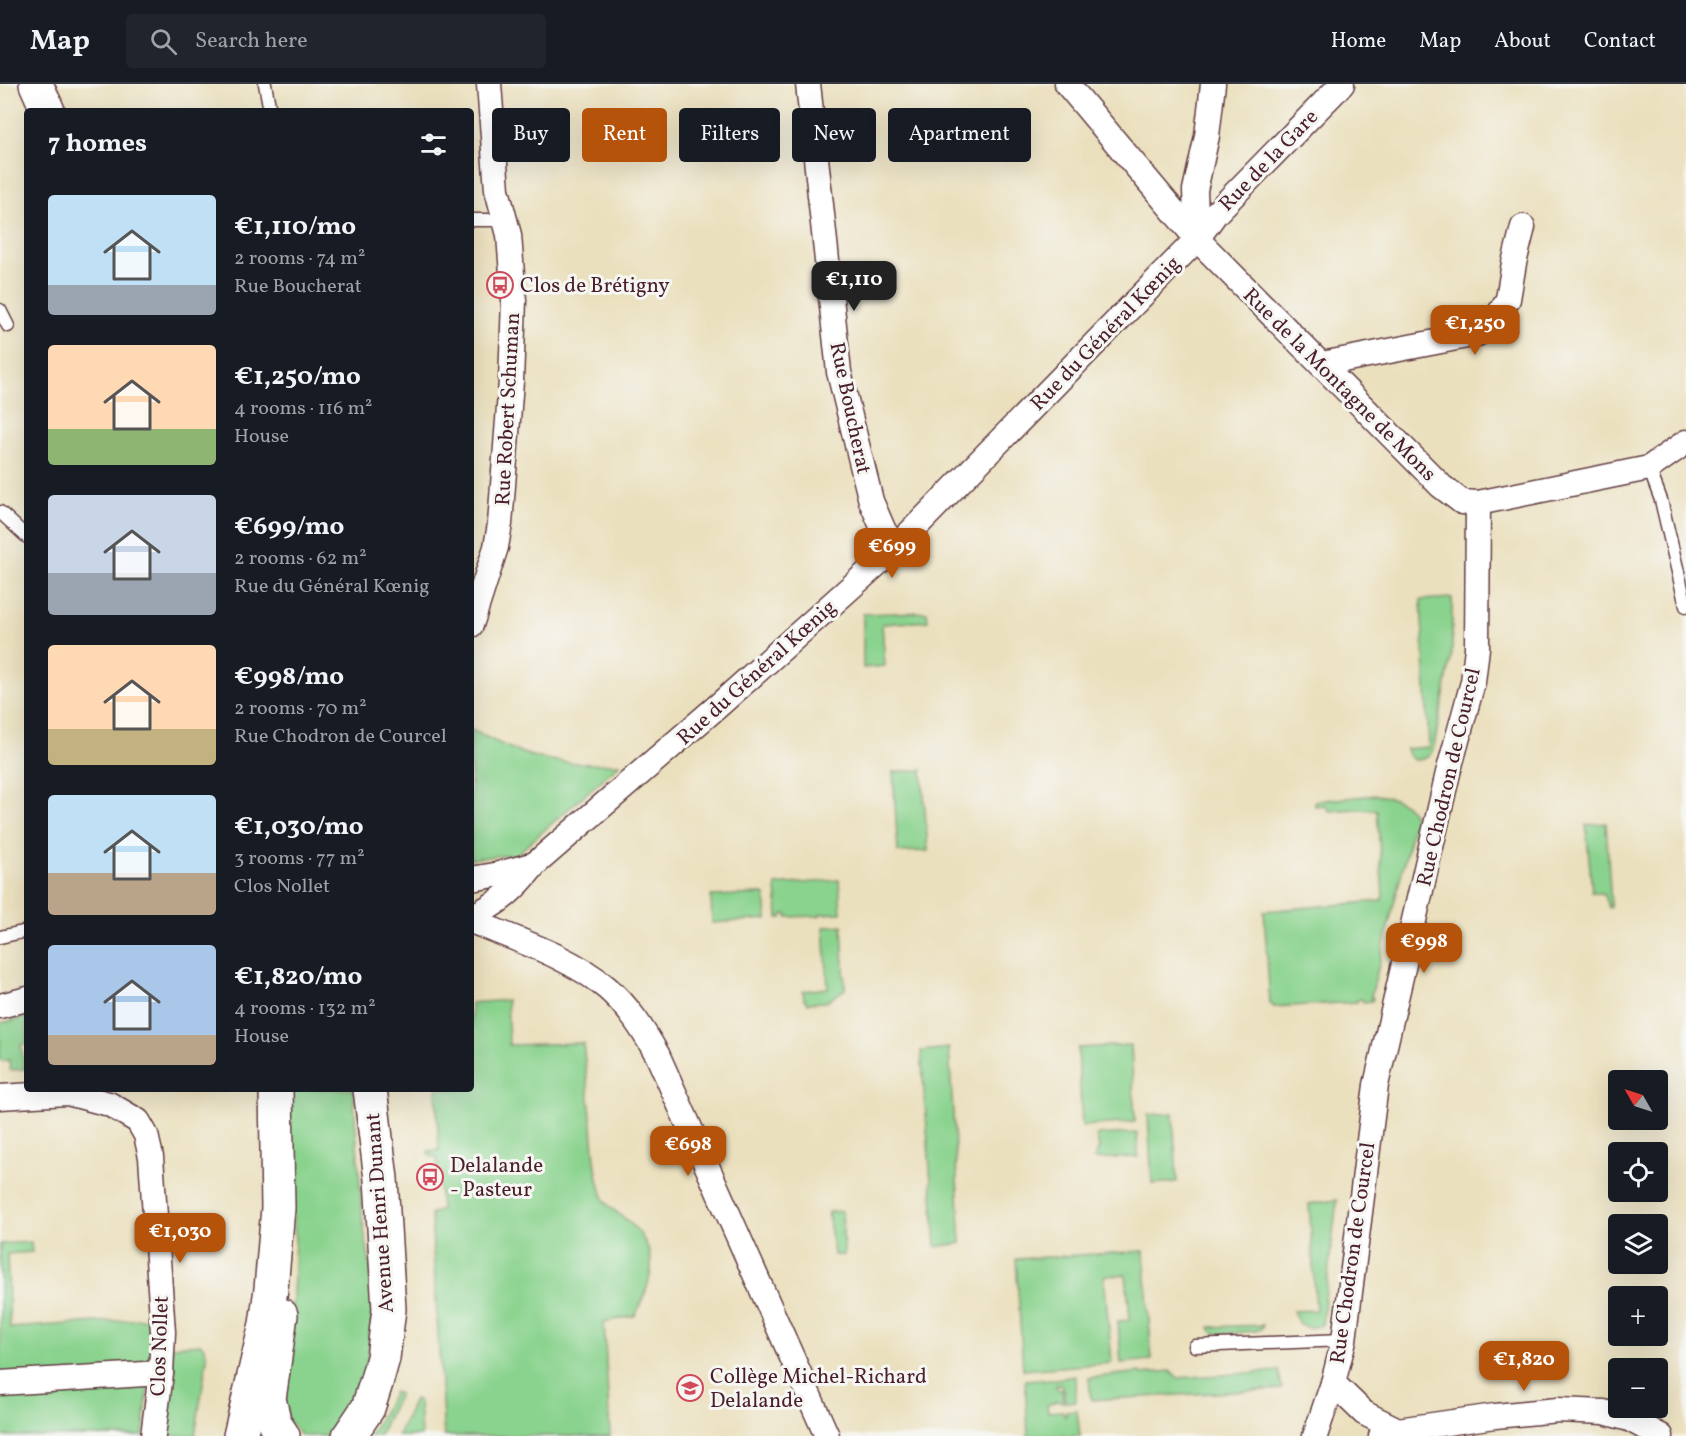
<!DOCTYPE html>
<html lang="en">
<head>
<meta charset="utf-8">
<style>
  :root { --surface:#171b24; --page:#20242c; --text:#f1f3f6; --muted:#9ea1a6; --line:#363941; --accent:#b45309 }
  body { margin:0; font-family:Vollkorn,serif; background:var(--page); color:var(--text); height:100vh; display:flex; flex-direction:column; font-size:22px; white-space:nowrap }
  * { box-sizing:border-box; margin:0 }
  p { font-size:20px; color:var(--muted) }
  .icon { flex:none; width:33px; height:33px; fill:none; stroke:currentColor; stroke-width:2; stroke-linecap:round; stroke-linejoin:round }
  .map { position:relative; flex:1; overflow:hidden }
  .details { position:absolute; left:24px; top:24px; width:450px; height:984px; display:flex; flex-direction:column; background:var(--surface); border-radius:6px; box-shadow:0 6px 24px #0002 }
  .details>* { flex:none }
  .banner { position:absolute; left:492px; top:24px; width:570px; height:54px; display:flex; gap:12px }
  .needle { width:39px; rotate:309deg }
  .tools { position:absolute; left:1608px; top:986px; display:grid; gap:12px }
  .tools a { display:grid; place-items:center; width:60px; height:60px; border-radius:6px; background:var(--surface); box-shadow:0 6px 24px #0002; font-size:30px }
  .price { position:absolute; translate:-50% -51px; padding:0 14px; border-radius:12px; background:var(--accent); color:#fff; font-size:20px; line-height:39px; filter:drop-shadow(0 2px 3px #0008) }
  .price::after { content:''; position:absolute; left:50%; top:36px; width:18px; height:14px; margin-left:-9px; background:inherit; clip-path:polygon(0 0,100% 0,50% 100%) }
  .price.current { background:#222; color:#fff }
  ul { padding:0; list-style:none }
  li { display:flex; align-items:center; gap:18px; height:150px; padding:0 24px }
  li span { display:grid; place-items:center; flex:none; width:168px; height:120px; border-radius:6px; color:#555 }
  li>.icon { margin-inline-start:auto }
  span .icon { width:72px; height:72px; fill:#fffc; stroke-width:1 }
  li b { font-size:26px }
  h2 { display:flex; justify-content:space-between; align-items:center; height:72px; padding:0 24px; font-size:26px }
  .chip { padding:0 21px; border-radius:6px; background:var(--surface); box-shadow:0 6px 24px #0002; font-size:21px; line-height:54px }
  .chip.current { background:var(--accent); color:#fff }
  header { display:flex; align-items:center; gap:36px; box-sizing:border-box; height:84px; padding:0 30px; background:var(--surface); border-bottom:2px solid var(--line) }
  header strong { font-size:28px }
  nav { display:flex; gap:33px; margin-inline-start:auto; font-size:21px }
  .search { width:420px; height:54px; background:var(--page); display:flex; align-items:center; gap:15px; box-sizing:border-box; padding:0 21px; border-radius:6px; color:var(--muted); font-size:22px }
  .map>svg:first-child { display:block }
  .green { fill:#8ad38e; stroke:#6a795c; stroke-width:1.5 }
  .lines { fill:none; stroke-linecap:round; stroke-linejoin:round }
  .lane-casing { stroke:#623c41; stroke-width:15 }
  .street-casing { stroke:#623c41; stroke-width:27 }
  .secondary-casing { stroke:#623c41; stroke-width:36 }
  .primary-casing { stroke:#623c41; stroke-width:36 }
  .lane { stroke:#fff; stroke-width:12 }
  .street { stroke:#fff; stroke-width:24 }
  .secondary { stroke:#fff; stroke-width:33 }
  .primary { stroke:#fff; stroke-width:33 }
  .labels { text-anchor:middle; stroke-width:6; stroke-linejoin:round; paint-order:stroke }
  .street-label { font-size:21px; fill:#4a1f2b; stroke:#f6f6f2 }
  .poi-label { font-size:21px; fill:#4a1f2b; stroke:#f6f6f2; text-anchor:start }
</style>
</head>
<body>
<header>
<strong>Map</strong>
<div class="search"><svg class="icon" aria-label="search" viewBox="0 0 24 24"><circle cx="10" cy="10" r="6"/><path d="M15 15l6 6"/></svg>Search here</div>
<nav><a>Home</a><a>Map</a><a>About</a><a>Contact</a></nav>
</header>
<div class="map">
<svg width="1686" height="1352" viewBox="0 0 1686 1352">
  <rect width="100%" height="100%" fill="#f6f6f2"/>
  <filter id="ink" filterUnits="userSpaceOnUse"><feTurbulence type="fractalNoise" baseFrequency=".0167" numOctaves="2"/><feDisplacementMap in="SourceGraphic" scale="12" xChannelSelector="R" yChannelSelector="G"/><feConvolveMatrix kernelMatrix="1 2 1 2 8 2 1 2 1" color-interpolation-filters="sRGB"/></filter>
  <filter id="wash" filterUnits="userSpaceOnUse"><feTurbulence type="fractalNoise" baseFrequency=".008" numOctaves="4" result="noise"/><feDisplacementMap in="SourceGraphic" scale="24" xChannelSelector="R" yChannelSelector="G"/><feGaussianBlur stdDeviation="1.35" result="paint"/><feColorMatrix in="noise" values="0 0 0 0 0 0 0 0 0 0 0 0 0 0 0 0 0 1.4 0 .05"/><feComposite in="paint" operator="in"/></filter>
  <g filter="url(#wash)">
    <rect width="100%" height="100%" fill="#ebe0be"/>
    <!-- green -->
    <g class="green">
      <path d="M 1452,514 L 1452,569 L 1434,662 C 1431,673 1425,676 1414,676 L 1408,671 L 1406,665 L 1429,663 L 1421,516 Z"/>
      <polygon points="927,528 928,537 882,540 885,582 863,584 863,530"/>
      <path d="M 471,646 C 492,655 513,668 536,673 C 563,680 592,680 620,680 L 517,770 L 471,775 Z"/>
      <polygon points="922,686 928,767 898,768 893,688"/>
      <path d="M 1377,711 C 1392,713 1410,719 1415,734 L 1371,913 L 1373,914 L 1372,917 L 1363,918 L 1362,915 L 1357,916 L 1357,918 L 1274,923 L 1270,920 L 1264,827 L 1381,817 L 1383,812 L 1377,726 L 1356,725 L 1329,727 L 1325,721 L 1315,722 L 1315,717 Z"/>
      <polygon points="1606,739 1611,823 1609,824 1603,810 1592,808 1586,741"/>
      <polygon points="839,796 841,829 820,830 819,832 787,833 787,830 783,830 782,834 778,834 776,801"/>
      <polygon points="763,810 765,811 767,835 712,839 711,812"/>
      <polygon points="842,841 845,905 826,918 807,919 804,915 803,907 828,904 824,843"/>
      <path d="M 507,916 L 509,961 L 583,959 C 586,986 589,1014 592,1042 C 594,1066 595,1092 604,1115 C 607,1123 621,1131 628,1137 C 662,1167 653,1196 635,1232 L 604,1238 L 610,1352 L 444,1352 L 431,1130 L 441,1126 L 437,1074 L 429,1071 L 428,1067 L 439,1066 L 436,1005 L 471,1005 L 471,919 Z"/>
      <polygon points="27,933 27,959 21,961 24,983 27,983 27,985 10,986 9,976 0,977 0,939"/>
      <polygon points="1131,961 1135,1038 1082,1042 1078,964"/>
      <polygon points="949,964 961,1159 936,1163 921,967"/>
      <polygon points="284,1005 353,1005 363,1140 374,1202 371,1257 360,1310 335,1349 330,1352 302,1352 289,1338 281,1319 293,1214 295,1151 284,1063"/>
      <polygon points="1173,1029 1177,1098 1152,1100 1148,1031"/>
      <polygon points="1137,1049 1138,1073 1094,1075 1099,1064 1096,1051"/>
      <polygon points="1337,1116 1322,1241 1309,1244 1299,1240 1293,1227 1316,1226 1309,1120"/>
      <polygon points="842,1127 844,1171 834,1171 828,1128"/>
      <polygon points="31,1158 32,1168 7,1170 10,1244 155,1234 143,1352 0,1352 0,1160"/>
      <polygon points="1144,1167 1152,1276 1121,1279 1118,1237 1130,1236 1126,1191 1104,1192 1112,1279 1023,1286 1016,1175"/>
      <polygon points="1263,1241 1261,1245 1256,1247 1218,1250 1212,1248 1210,1243"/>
      <polygon points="201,1260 205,1265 207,1274 195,1352 163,1352 173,1262"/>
      <polygon points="1170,1287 1177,1294 1279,1287 1282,1305 1091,1316 1089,1294 1141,1288 1142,1290"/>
      <polygon points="1075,1292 1076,1317 1065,1318 1064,1305 1062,1305 1061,1300 1056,1302 1058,1306 1062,1306 1063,1318 1057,1317 1047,1321 1048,1328 1063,1327 1064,1332 1066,1332 1066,1327 1077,1326 1080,1352 1028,1352 1025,1296 1042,1295 1043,1297"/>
      <polygon points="394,1308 399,1310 379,1352 370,1352"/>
      <polygon points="414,1316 419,1318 421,1352 398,1352"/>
    </g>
  </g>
  <g filter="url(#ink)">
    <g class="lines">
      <defs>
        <g id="lane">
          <polyline points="265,0 270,27"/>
          <polyline points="471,136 506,136"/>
          <polyline points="0,226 8,242"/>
          <polyline points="1649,384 1661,416 1686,522"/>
          <polyline points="0,428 27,453"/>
          <polyline points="0,853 27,847"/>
          <polyline points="1195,1262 1344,1256"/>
        </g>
        <g id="street">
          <polyline points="808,0 839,288 871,417 884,447 896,463"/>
          <polyline points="1067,0 1197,155 1441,402 1462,418 1478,419 1649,384 1686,358"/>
          <polyline points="1197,155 1195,106 1207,52 1213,0"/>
          <polyline points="1322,280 1477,250 1492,242 1508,215 1514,179 1523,143"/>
          <polyline points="471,541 496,463 500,440 511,297 514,216 509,151 497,106 489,0"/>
          <polyline points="471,795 495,791 535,780"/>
          <path d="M 471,833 C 500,819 515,805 535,780 L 719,621 L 896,463 L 1197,155 L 1216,129 L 1342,0"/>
          <path d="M 471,837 C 515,855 571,873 607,904 C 629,923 643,946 657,970 L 827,1352"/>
          <polyline points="0,922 27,915"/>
          <polyline points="0,1013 67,1009 109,1020 138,1037 146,1051 151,1073 163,1248 161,1289 153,1352"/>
          <polyline points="0,1299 161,1289"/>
          <polyline points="1333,1299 1364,1329 1398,1346"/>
          <polyline points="1315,1352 1333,1299 1344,1256 1376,1001 1448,689 1473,598 1477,564 1478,419"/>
          <polyline points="1381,1352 1398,1346 1495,1332 1558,1326 1604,1328 1629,1335 1661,1352"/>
        </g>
        <polyline id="secondary" points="281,1231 269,1315 275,1340 283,1352"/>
        <g id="primary">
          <polyline points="36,0 48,27"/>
          <polyline points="240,1352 266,1240 271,1205 278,1124 276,1005"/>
          <polyline points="349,1352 368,1324 376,1299 383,1274 389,1225 381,1095 370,1005"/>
        </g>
      </defs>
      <!-- lane casing -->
      <use href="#lane" class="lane-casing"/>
      <!-- street casing -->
      <use href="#street" class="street-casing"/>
      <!-- secondary casing -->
      <use href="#secondary" class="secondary-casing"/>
      <!-- primary casing -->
      <use href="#primary" class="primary-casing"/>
      <!-- lane -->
      <use href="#lane" class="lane"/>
      <!-- street -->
      <use href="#street" class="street"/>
      <!-- secondary -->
      <use href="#secondary" class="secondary"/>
      <!-- primary -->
      <use href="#primary" class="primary"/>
    </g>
  </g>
  <!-- icons -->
  <defs>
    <symbol id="bus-ring" viewBox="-11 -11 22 22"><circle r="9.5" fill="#f6f6f2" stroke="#d1495b" stroke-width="1.5"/><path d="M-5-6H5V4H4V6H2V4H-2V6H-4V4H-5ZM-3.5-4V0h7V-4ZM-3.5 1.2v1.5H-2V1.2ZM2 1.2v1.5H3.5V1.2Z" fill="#d1495b"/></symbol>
    <symbol id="school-ring" viewBox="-11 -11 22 22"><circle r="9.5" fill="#f6f6f2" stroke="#d1495b" stroke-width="1.5"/><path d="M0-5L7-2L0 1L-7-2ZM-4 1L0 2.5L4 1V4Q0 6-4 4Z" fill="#d1495b"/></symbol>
  </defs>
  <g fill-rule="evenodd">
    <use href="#bus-ring" x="485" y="186" width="30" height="30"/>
    <use href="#bus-ring" x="415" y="1078" width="30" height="30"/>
    <use href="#school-ring" x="675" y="1289" width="30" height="30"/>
  </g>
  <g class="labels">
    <!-- street labels -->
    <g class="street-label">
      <text transform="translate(1268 76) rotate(-46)" y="7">Rue de la Gare</text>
      <text transform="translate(1105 249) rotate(-46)" y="7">Rue du Général Kœnig</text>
      <text transform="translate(1340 300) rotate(45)" y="7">Rue de la Montagne de Mons</text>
      <text transform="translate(851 324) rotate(78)" y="7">Rue Boucherat</text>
      <text transform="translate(507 325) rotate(-87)" y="7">Rue Robert Schuman</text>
      <text transform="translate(756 588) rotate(-42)" y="7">Rue du Général Kœnig</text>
      <text transform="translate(1448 693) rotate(-77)" y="7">Rue Chodron de Courcel</text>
      <text transform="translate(379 1129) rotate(-94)" y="7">Avenue Henri Dunant</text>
      <text transform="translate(1352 1169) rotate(-82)" y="7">Rue Chodron de Courcel</text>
      <text transform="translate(159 1262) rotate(-88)" y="7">Clos Nollet</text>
    </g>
    <!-- poi labels -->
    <g class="poi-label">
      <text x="520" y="208">Clos de Brétigny</text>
      <text x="450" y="1088">Delalande<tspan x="450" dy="24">- Pasteur</tspan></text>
      <text x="710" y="1299">Collège Michel-Richard<tspan x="710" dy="24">Delalande</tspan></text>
    </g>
  </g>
</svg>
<div class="tools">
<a><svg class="needle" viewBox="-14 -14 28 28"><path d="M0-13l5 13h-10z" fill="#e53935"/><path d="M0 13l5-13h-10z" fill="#9ea1a6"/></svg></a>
<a><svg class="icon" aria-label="locate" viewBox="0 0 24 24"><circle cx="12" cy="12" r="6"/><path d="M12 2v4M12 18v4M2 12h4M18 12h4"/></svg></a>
<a><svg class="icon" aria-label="layers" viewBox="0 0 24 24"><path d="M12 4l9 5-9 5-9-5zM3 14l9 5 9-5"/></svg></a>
<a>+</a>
<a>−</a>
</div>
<b class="price current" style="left:854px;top:228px">€1,110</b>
<b class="price" style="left:1475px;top:272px">€1,250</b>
<b class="price" style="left:892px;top:495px">€699</b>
<b class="price" style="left:1424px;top:890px">€998</b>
<b class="price" style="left:688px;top:1093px">€698</b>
<b class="price" style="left:180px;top:1180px">€1,030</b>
<b class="price" style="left:1524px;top:1308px">€1,820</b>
<div class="banner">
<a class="chip">Buy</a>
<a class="chip current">Rent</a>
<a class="chip">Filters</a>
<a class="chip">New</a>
<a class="chip">Apartment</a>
</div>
<section class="details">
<h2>7 homes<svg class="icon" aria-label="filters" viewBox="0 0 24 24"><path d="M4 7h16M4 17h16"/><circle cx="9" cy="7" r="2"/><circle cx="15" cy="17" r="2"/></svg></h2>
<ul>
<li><span style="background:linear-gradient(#bfe0f5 75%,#9aa5b1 0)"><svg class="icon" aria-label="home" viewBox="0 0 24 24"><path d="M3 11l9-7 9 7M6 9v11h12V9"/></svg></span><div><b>€1,110/mo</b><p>2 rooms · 74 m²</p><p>Rue Boucherat</p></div></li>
<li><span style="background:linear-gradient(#ffd9b3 70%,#8fb573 0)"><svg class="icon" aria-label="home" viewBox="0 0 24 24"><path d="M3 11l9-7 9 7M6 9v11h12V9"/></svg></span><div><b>€1,250/mo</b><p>4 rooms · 116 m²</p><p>House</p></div></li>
<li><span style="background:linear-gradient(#c9d6e8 65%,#9aa5b1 0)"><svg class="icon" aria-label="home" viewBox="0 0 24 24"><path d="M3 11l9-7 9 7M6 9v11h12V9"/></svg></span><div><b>€699/mo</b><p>2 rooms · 62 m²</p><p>Rue du Général Kœnig</p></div></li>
<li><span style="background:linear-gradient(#ffd9b3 70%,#c2b280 0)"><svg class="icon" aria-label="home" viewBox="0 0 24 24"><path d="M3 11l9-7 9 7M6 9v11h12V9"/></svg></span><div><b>€998/mo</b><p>2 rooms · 70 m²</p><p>Rue Chodron de Courcel</p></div></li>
<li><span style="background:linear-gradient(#bfe0f5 65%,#b9a48a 0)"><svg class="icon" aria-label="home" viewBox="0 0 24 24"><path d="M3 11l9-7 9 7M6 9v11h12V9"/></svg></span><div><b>€1,030/mo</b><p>3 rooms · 77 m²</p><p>Clos Nollet</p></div></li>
<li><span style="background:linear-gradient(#a9c7e8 75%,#b9a48a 0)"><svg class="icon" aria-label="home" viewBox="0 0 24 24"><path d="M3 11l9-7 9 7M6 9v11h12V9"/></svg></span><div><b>€1,820/mo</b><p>4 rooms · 132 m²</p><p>House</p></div></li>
</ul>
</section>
</div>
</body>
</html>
